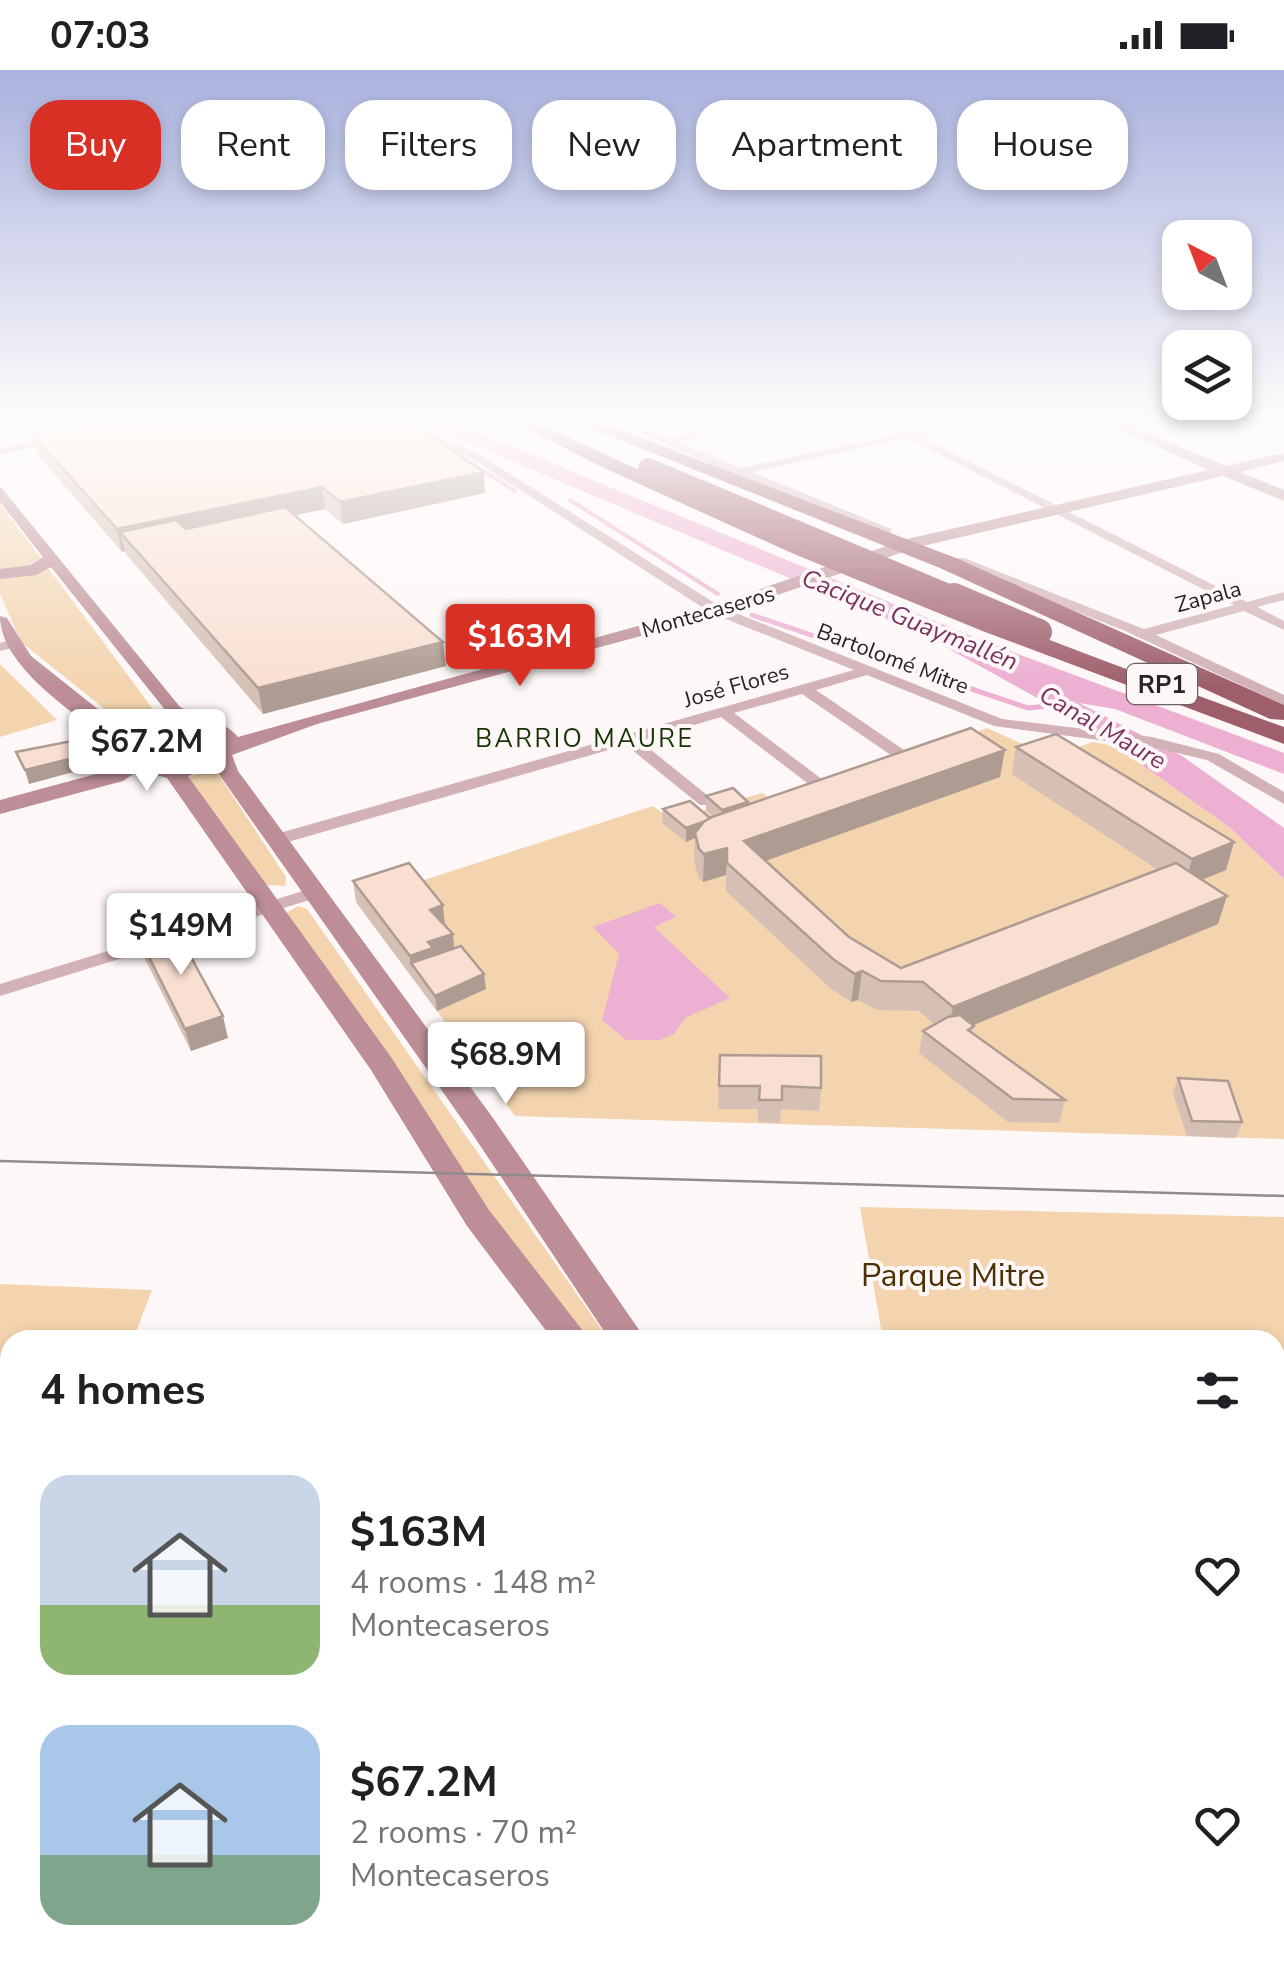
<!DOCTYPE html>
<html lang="en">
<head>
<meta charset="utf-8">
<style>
  :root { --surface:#fff; --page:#f2f2f2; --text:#202124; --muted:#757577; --accent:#d93025 }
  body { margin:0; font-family:"Nunito Sans",sans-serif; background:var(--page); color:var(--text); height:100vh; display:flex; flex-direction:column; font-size:38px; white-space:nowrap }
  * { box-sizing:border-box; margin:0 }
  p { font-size:32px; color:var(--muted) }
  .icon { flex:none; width:55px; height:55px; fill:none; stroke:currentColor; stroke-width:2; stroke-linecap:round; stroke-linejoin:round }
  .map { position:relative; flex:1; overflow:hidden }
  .drawer { position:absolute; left:0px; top:1260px; width:1285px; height:640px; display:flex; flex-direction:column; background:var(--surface); border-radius:30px 30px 0 0; box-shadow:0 5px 15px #0003 }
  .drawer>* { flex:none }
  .banner { position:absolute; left:30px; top:30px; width:1225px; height:90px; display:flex; gap:20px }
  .needle { width:65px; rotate:318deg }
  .controls { position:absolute; left:1162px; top:150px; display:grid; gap:20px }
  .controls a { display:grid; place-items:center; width:90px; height:90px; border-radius:20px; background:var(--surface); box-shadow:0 5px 15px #0003; font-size:50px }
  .price { position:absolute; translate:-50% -85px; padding:0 22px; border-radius:10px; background:#fff; color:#222; font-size:32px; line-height:65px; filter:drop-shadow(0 2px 5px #0008) }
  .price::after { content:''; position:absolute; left:50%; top:60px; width:30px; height:22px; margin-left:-15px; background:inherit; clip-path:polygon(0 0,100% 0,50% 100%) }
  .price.current { background:var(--accent); color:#fff }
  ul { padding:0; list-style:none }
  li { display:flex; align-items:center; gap:30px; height:250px; padding:0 40px }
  li span { display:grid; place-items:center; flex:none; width:280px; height:200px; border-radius:30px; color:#555 }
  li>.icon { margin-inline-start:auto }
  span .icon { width:120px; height:120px; fill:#fffc; stroke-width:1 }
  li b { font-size:42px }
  h2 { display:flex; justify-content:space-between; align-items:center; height:120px; padding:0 40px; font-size:42px }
  .chip { padding:0 35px; border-radius:30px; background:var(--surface); box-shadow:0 5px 15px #0003; font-size:35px; line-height:90px }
  .chip.current { background:var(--accent); color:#fff }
  .status { display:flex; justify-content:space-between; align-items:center; height:70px; padding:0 50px; background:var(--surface); direction:ltr }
  .status svg { height:28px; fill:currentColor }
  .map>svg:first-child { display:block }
  .green { fill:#f3d4af }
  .water { fill:#edafd2 }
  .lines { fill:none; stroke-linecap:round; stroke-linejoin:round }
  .stream-far1 { stroke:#edafd2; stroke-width:4 }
  .stream { stroke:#edafd2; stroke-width:5 }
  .street { fill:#d2b1b7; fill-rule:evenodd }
  .secondary { fill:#bd8e97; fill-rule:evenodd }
  .highway { fill:#9f5e6c; fill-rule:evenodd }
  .tram { stroke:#918c8b; stroke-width:2.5 }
  .highway-bridge-far1 { stroke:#9f5e6c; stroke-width:20 }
  .highway-bridge { stroke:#9f5e6c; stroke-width:26 }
  .wall { fill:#d6c0b5 }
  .shaded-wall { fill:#ae9c93 }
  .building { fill:#f9dfd2; stroke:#ae9c93; stroke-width:2.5 }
  .labels { text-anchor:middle; stroke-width:8; stroke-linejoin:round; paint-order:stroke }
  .far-street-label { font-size:22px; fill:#282322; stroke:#fdf8f7 }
  .far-water-label { font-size:25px; font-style:italic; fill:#7c3361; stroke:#fdf8f7 }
  .shield { fill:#fdf8f7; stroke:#686362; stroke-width:2.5 }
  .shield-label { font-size:25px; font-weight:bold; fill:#282322 }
  .far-neighbourhood-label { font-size:25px; letter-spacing:2.5px; fill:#163405; stroke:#fdf8f7 }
  .near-park-label { font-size:32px; fill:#4c2f02; stroke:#fdf8f7 }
</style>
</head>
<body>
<div class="status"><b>07:03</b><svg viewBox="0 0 49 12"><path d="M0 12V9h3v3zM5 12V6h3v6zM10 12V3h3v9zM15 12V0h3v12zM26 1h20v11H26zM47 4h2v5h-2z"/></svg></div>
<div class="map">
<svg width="1284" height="1900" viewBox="0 0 1284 1900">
  <rect width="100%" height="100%" fill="#fdf8f7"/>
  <!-- green -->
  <g class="green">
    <polygon points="0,434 43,491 43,494 0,502"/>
    <polygon points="49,499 161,650 143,655 122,653 21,572 0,524 0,507"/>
    <polygon points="0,594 57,650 0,667"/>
    <polygon points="987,658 1051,687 1093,672 1129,679 1139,693 1229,757 1284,809 1284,1069 515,1046 356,832 653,736 672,750 762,723 783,736"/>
    <path d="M 180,660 L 211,664 L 217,675 C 201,697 173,696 149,688 L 146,678 L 158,667 Z"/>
    <polygon points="215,699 286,807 285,816 265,815 189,707"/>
    <polygon points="298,836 307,839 609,1270 586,1270 505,1164 286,843"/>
    <polygon points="860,1137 1284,1147 1284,1299 1275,1298 1275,1270 883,1270"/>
    <polygon points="0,1214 152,1220 133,1270 10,1270 10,1431 0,1431"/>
  </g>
  <!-- water -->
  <g class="water">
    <polygon points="414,350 447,350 986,572 1284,683 1284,704 1115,639 1079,633 1182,686 1284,758 1284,809 1229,757 1139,693 1129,679 922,564"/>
    <polygon points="660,833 676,847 654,857 730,928 685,948 674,964 660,970 626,970 602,950 619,884 593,857"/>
  </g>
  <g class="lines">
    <!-- stream-far1 -->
    <g class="stream-far1">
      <polyline points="443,376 515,421"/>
      <polyline points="570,430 718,524"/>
    </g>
    <!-- stream -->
    <polyline class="stream" points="752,545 1028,638 1076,633"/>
    <!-- street -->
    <g class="street">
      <polygon points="384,350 397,350 477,383 721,537 1002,649 1152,667 1219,684 1284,722 1284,734 1207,690 1152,677 994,656 867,605 816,620 907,682 907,688 895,688 802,624 734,643 831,716 831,722 819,722 721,647 640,671 712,729 712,735 700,735 626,675 281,774 269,774 266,770 269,766 854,600 711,543 469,387"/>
      <path d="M 611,350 C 631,349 646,363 665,367 C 685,370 721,350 745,350 L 678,372 L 741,398 L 899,364 L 875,350 C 890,350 901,361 915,360 C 938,359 959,350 982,350 L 919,366 L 1247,532 L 1284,522 L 1284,530 L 1257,537 L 1284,551 L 1284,560 L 1244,541 L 1156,565 L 1284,625 L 1284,635 L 1123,560 L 956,494 L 956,488 L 964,488 L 1144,559 L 1234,535 L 908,368 L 752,402 L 891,459 L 891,465 L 887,466 L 733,404 Z"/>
      <polygon points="1149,350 1167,350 1124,361 1119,358"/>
      <polygon points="58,367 62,368 62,372 0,384 0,378"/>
      <polygon points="11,570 16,571 16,577 0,581 0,573"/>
      <polygon points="313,818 319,819 322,823 319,827 0,926 0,914"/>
      <rect x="1275" y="1330" width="9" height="22"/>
      <polygon points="1275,1472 1284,1475 1282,1506 1275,1504"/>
      <polygon points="1275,1699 1284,1703 1284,1743 1275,1740"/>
      <polygon points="10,1860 10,1890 23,1890 0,1900 0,1865"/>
    </g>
    <!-- secondary -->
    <g class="secondary">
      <path d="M 1098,350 L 1116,350 L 1226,396 L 1284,383 L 1284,391 L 1240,402 L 1284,420 L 1284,431 L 1223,406 L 918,477 L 722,544 L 317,654 L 232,685 L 238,701 L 493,1048 L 646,1270 L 610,1270 L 471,1062 L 214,697 L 188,706 L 391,987 L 489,1140 L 590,1270 L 553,1270 L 467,1156 L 371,1000 L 167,708 L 139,700 L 123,711 L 0,744 L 0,730 L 107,701 L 126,690 L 125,682 C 85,650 0,600 0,546 L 7,548 L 31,586 L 133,667 L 149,657 L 174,651 L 51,497 L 36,505 L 0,509 L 0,499 L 31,495 L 43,487 L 0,432 L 0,416 L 180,637 C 200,649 223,649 238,667 L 710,536 L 907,469 L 1209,400 ZM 183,661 L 210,663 L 217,675 C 198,693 169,702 146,685 L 147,677 L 163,666 Z"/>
      <polygon points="10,1589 10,1632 0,1636 0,1593"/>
      <polygon points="358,1890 406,1890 409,1900 361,1900"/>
      <polygon points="874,1890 923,1890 927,1900 878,1900"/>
      <polygon points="962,1890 1011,1890 1015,1900 966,1900"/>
    </g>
    <!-- highway -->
    <g class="highway">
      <path d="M 510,350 L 532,350 C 777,467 1029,565 1284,657 L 1284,674 L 985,562 L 794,484 L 606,399 Z"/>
      <polygon points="570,350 594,350 956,488 1284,635 1284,650 1270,649 940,498"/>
    </g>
    <!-- tram -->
    <polyline class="tram" points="0,1091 1284,1126"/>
    <!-- highway-bridge-far1 -->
    <polyline class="highway-bridge-far1" points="648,398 960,529"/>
    <!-- highway-bridge -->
    <polyline class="highway-bridge" points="954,526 1039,562"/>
  </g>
  <!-- wall -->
  <g class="wall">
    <polygon points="32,364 485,423 343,454 325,439 294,445 446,596 263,644 126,484 125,481 122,482 38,385"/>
    <polygon points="1016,677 1234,772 1226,800 1202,810 1218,854 974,955 972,963 1065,1030 1059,1053 1008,1052 919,983 923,961 934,954 919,941 877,940 858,930 851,932 830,918 726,821 726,805 703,812 698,807 694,790 695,768 686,772 662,753 663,739 710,748 713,746 706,740 706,726 747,735 1000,707 765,790 849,867 901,898 1158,800 1012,704"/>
    <polygon points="353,811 445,856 454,879 486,919 437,941 356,832"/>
    <polygon points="139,867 228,968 191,981 145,889"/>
    <polygon points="720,985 821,1018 819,1041 781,1039 780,1053 758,1052 758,1039 718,1039"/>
    <polygon points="1178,1008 1242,1052 1236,1068 1187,1066 1173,1023"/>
  </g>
  <!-- shaded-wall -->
  <g class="shaded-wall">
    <polygon points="484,402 485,423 343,454 340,432"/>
    <polygon points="322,417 325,439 136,479 120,462 125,481 122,482 117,459"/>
    <polygon points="443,572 446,596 263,644 258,618"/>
    <polygon points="97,678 101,691 76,697 77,701 29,714 25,700 70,684"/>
    <polygon points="1005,680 1000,707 743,799 744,771"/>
    <polygon points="748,732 747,745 721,753 722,740"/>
    <polygon points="711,749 695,763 695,768 686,772 686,758"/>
    <polygon points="1234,772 1226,800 1184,817 1192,789"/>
    <polygon points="727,778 726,805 703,812 704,784"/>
    <polygon points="1227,826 1218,854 947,966 953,937"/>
    <polygon points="443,835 445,857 430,840"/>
    <polygon points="453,864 455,886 411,893 412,908 410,886 428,872"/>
    <polygon points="862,901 858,930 851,932 855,904"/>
    <polygon points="484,904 486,919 437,941 435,926"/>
    <polygon points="223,946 228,968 191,981 185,959"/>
  </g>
  <!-- building -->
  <g class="building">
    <polygon points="114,350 406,350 484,402 340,432 322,417 117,459 32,364"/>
    <polygon points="285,437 443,572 258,618 120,462 176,450 186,459"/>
    <polygon points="971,658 1005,680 744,771 849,867 901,898 1176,793 1227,826 953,937 923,912 881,911 862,901 855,904 833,889 727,793 727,778 704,784 699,779 695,763 706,749"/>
    <polygon points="1056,664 1234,772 1192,789 1016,677"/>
    <polygon points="87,668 97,678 70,684 73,688 25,700 16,682"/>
    <polygon points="733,718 748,732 722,740 706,726"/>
    <polygon points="690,731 710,748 703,752 686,758 663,739"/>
    <polygon points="409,793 443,835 430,840 453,864 428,872 433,878 410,886 353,811"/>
    <polygon points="174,856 223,946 185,959 139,867"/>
    <polygon points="461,876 484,904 435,926 411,893"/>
    <polygon points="960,945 974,956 968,960 1065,1030 1013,1029 923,961 948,947"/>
    <polygon points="720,985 821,986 821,1018 782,1016 782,1030 759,1030 760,1016 719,1016"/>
    <polygon points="1178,1008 1228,1011 1242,1052 1192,1051"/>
    <polygon points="1277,1809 1284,1818 1284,1900 1188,1900 1201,1890 1275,1890 1275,1811"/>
  </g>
  <!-- sky -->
  <linearGradient id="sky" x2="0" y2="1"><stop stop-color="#aab2df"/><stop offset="0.57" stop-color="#fefcfb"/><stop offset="1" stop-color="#fefcfb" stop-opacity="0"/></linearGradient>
  <rect width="1284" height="616" fill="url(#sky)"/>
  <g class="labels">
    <!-- far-street labels -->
    <g class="far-street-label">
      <text transform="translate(1208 526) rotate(-15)" y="8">Zapala</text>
      <text transform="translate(708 541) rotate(-16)" y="8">Montecaseros</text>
      <text transform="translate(893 588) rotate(21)" y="8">Bartolomé Mitre</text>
      <text transform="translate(736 615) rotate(-16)" y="8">José Flores</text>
    </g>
    <!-- far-water labels -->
    <g class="far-water-label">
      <text transform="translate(910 549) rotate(22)" y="9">Cacique Guaymallén</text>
      <text transform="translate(1103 657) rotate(30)" y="9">Canal Maure</text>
    </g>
    <!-- shield labels -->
    <rect class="shield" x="1127" y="594" width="70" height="40" rx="8"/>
    <g class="shield-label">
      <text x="1162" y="623">RP1</text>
    </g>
    <!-- far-neighbourhood labels -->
    <g class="far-neighbourhood-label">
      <text x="585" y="677">BARRIO MAURE</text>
    </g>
    <!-- near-park labels -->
    <g class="near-park-label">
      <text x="953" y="1216">Parque Mitre</text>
    </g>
  </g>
</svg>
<div class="controls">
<a><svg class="needle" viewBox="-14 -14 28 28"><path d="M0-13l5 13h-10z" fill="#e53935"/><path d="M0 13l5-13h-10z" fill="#757577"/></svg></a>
<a><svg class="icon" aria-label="layers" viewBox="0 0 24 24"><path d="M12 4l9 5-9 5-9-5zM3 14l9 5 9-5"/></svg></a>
</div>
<b class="price current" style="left:520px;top:619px">$163M</b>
<b class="price" style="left:147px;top:724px">$67.2M</b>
<b class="price" style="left:181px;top:908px">$149M</b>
<b class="price" style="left:506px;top:1037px">$68.9M</b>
<div class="banner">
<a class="chip current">Buy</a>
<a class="chip">Rent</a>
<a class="chip">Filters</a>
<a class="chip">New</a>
<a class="chip">Apartment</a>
<a class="chip">House</a>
</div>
<section class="drawer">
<h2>4 homes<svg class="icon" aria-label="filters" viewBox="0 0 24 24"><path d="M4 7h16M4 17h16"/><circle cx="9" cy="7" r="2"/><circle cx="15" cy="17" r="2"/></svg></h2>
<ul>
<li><span style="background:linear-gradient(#c9d6e8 65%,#8fb573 0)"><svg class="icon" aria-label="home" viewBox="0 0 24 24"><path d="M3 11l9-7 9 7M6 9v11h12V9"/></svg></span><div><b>$163M</b><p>4 rooms · 148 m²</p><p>Montecaseros</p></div><svg class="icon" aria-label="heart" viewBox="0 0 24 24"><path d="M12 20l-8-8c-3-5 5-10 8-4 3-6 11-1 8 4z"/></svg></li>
<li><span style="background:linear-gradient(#a9c7e8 65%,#7fa58c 0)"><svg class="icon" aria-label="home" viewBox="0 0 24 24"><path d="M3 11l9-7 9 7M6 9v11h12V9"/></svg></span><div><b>$67.2M</b><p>2 rooms · 70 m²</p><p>Montecaseros</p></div><svg class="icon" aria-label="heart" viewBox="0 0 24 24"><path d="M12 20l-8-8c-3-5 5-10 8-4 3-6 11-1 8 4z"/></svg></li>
</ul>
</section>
</div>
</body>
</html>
